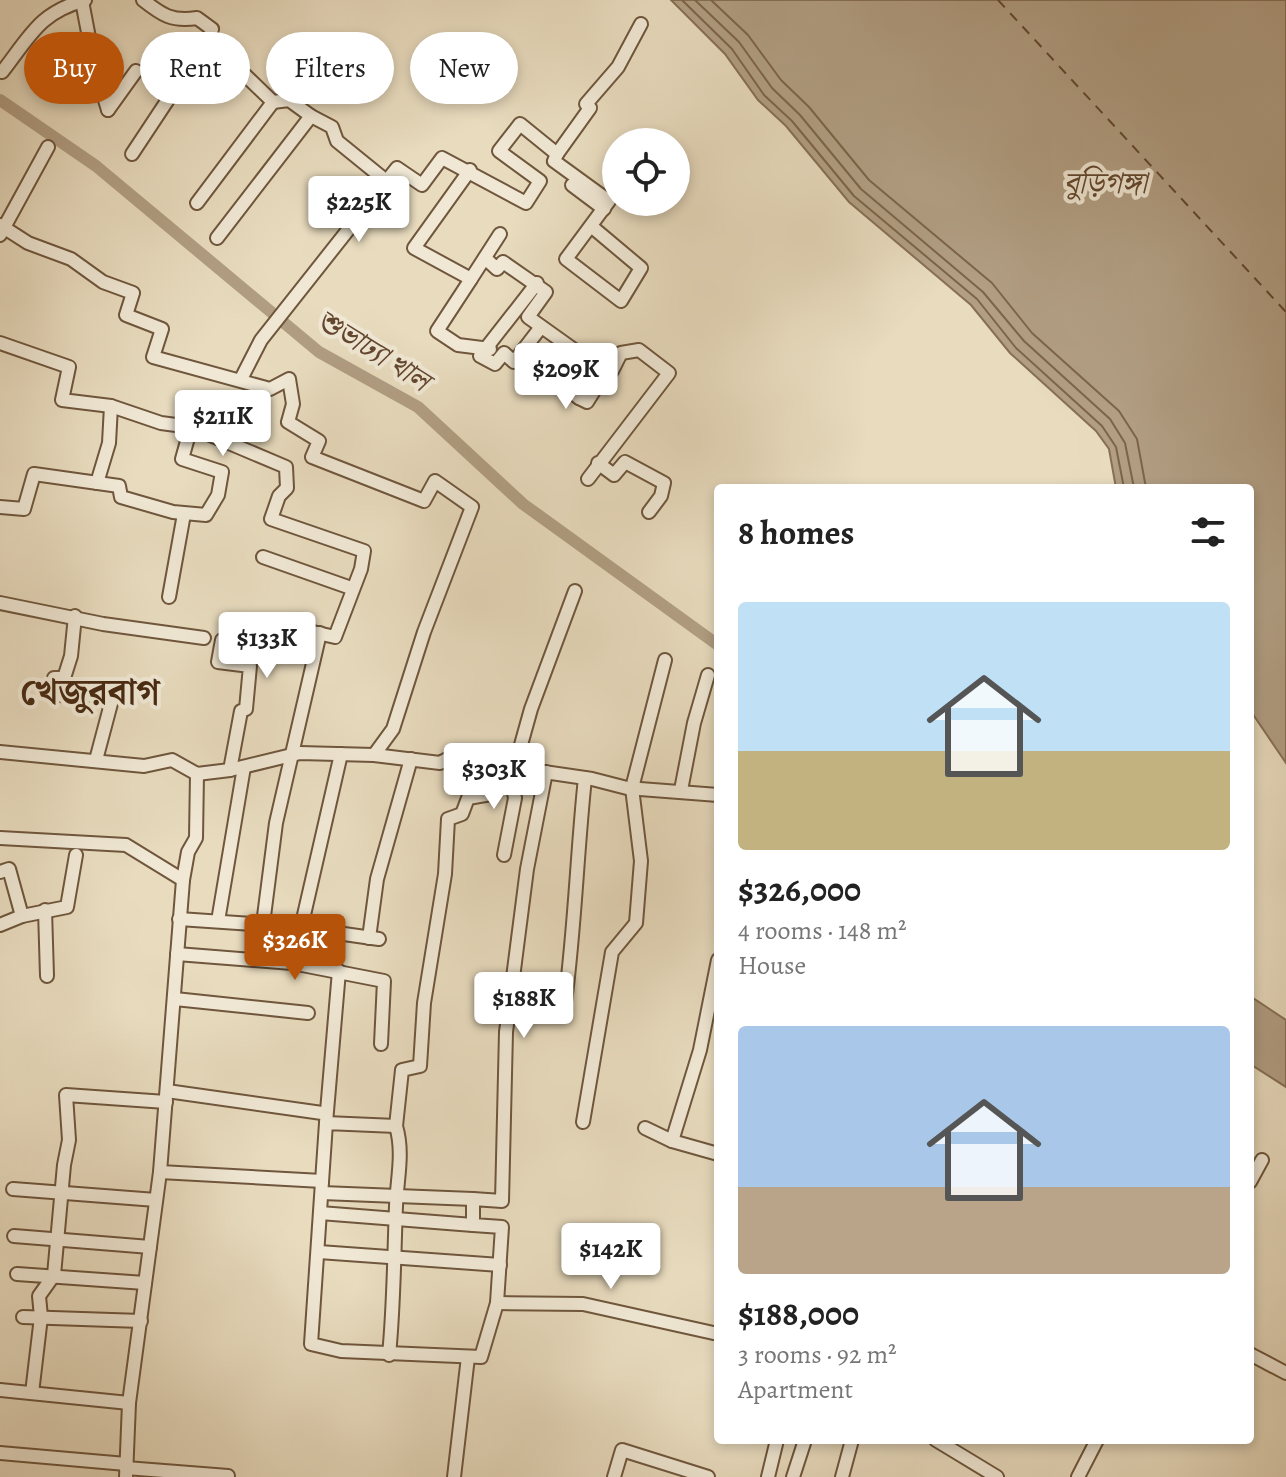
<!DOCTYPE html>
<html lang="en">
<head>
<meta charset="utf-8">
<style>
  :root { --surface:#fff; --page:#f6f6f6; --text:#222; --muted:#767676; --accent:#b45309 }
  body { margin:0; font-family:Alegreya,"Noto Serif Bengali",serif; background:var(--page); color:var(--text); height:100vh; display:flex; flex-direction:column; font-size:30px; white-space:nowrap }
  * { box-sizing:border-box; margin:0 }
  p { font-size:26px; color:var(--muted) }
  .icon { flex:none; width:44px; height:44px; fill:none; stroke:currentColor; stroke-width:2; stroke-linecap:round; stroke-linejoin:round }
  .map { position:relative; flex:1; overflow:hidden }
  .drawer { position:absolute; left:714px; top:484px; width:540px; height:960px; display:flex; flex-direction:column; background:var(--surface); border-radius:8px; box-shadow:0 4px 12px #0003 }
  .drawer>* { flex:none }
  .banner { position:absolute; left:24px; top:32px; width:570px; height:72px; display:flex; gap:16px }
  .tools { position:absolute; left:602px; top:128px; display:grid; gap:16px }
  .tools a { display:grid; place-items:center; width:88px; height:88px; border-radius:50%; background:var(--surface); box-shadow:0 4px 12px #0003; font-size:40px }
  .price { position:absolute; translate:-50% -68px; padding:0 18px; border-radius:8px; background:#fff; color:#222; font-size:26px; line-height:52px; filter:drop-shadow(0 2px 4px #0008) }
  .price::after { content:''; position:absolute; left:50%; top:48px; width:24px; height:18px; margin-left:-12px; background:inherit; clip-path:polygon(0 0,100% 0,50% 100%) }
  .price.current { background:var(--accent); color:#fff }
  ul { padding:0; list-style:none }
  li { display:grid; align-content:center; gap:16px; height:424px; padding:0 24px }
  li span { display:grid; place-items:center; height:248px; border-radius:8px; color:#555 }
  li>.icon { margin-inline-start:auto }
  span .icon { width:144px; height:144px; fill:#fffc; stroke-width:1 }
  li b { font-size:34px }
  h2 { display:flex; justify-content:space-between; align-items:center; height:96px; padding:0 24px; font-size:34px }
  .chip { padding:0 28px; border-radius:36px; background:var(--surface); box-shadow:0 4px 12px #0003; font-size:28px; line-height:72px }
  .chip.current { background:var(--accent); color:#fff }
  .map>svg:first-child { display:block }
  .water { fill:#b19e83; stroke:#876f55; stroke-width:2 }
  .lines { fill:none; stroke-linecap:round; stroke-linejoin:round }
  .shore { stroke:#7c644a; stroke-width:2 }
  .canal { stroke:#b19e83; stroke-width:12 }
  .ferry { stroke:#62462e; stroke-width:2; stroke-dasharray:10 8; stroke-linecap:butt }
  .street-casing { stroke:#6f563c; stroke-width:16 }
  .street { stroke:#f0e8d5; stroke-width:12 }
  .labels { text-anchor:middle; stroke-width:8; stroke-linejoin:round; paint-order:stroke }
  .water-label { font-size:30px; font-style:italic; fill:#62462e; stroke:#f0e8d5 }
  .district-label { font-size:36px; font-weight:bold; fill:#472911; stroke:#f0e8d5 }
</style>
</head>
<body>
<div class="map">
<svg width="1286" height="1477" viewBox="0 0 1286 1477">
  <rect width="100%" height="100%" fill="#e8dbbe"/>
  <filter id="stains"><feTurbulence type="fractalNoise" baseFrequency=".0025" numOctaves="4"/><feColorMatrix values="0 0 0 0 .2 0 0 0 0 .09 0 0 0 0 .02 0 0 0 .5 -.17"/></filter>
  <radialGradient id="worn" r=".72"><stop offset=".6" stop-color="#630" stop-opacity="0"/><stop offset="1" stop-color="#630" stop-opacity=".3"/></radialGradient>
  <!-- water -->
  <g class="water">
    <polygon points="671,0 1286,0 1286,763 1250,710 1250,488 1116,488 1109,449 1096,431 1010,353 971,305 849,202 786,126 758,100 725,54"/>
    <polygon points="1250,996 1286,1020 1286,1087 1250,1064"/>
  </g>
  <g class="lines">
    <!-- shore -->
    <g class="shore">
      <polyline points="682,0 732,49 764,95 792,121 854,196 977,299 1016,348 1102,426 1116,447 1124,488"/>
      <polyline points="695,0 739,42 772,88 800,115 861,189 983,292 1024,341 1110,419 1125,443 1134,488"/>
      <polyline points="711,0 748,35 781,80 809,107 869,180 992,283 1032,333 1119,411 1137,439 1146,488"/>
    </g>
    <!-- canal -->
    <polyline class="canal" points="0,100 96,166 319,352 418,407 523,504 718,645"/>
    <!-- ferry -->
    <polyline class="ferry" points="998,0 1286,312"/>
    <defs>
      <g id="street">
        <path d="M 143,0 C 162,15 172,22 197,18 L 212,29 L 210,36 L 214,45 L 273,102 L 289,100 L 311,116"/>
        <polyline points="82,1 94,64 108,110"/>
        <path d="M 2,72 C 31,35 39,13 85,0"/>
        <polyline points="108,110 136,71"/>
        <polyline points="132,154 210,36"/>
        <polyline points="557,154 590,108 586,104 618,67 641,24"/>
        <polyline points="470,170 414,248 471,279 500,234"/>
        <polyline points="572,185 604,209"/>
        <polyline points="197,203 273,102"/>
        <polyline points="0,225 28,243 71,259 103,282 133,293 126,315 162,329 153,357 270,389 289,379 293,404 288,422 319,441 312,457 424,501 435,481 472,507 424,632 393,729 374,755"/>
        <polyline points="0,235 48,147"/>
        <polyline points="217,238 311,116 332,127 337,141 385,180"/>
        <polyline points="485,258 497,269 503,262 546,292 528,317 591,362 612,371 621,353 639,350 669,373 588,479"/>
        <polyline points="471,279 437,331 458,345 490,349"/>
        <polyline points="537,283 480,356 495,364 504,353 514,362 541,327"/>
        <polyline points="0,343 69,367 62,400 111,406 161,423 191,427 286,467 287,488 279,496 271,519 364,551 361,569 335,637 273,623 265,637 238,629 236,641 222,640 218,662 250,666 246,709 241,711 230,770"/>
        <polyline points="591,362 571,392 579,398 599,366"/>
        <polyline points="241,379 261,340 397,168 422,185 442,158 526,203 540,181 499,151 520,124 557,154 554,161 609,201 566,259 621,301 641,268 591,226"/>
        <polyline points="579,398 587,402 607,370"/>
        <polyline points="598,463 614,475 625,462 664,483 661,496 649,512"/>
        <polyline points="97,483 109,443 111,406"/>
        <polyline points="0,507 24,509 34,474 119,486 121,497 173,512 206,515 218,495 222,472 182,459 191,427"/>
        <polyline points="263,557 351,588"/>
        <polyline points="169,597 184,514"/>
        <polyline points="0,603 103,624 204,638"/>
        <polyline points="75,616 71,656 64,678 54,678 55,695 113,696 96,760"/>
        <polyline points="0,752 144,766 172,760 197,774 230,770 300,753 374,755 440,763 449,758 592,779 627,788 718,795"/>
        <polyline points="485,764 495,781 491,794 468,798 462,814 448,819 445,874 424,1003 420,1066 402,1070 396,1126 326,1123 311,1344 341,1351 481,1357 497,1303 502,1227 473,1225 473,1199 502,1201 506,1032 527,869 546,772"/>
        <polyline points="681,790 694,723 708,675"/>
        <polyline points="0,838 126,845 183,880"/>
        <polyline points="504,855 515,798 508,766 519,752 531,709 575,591"/>
        <polyline points="0,872 9,869 22,916"/>
        <polyline points="45,910 47,976"/>
        <polyline points="179,919 295,927 379,939"/>
        <polyline points="218,921 244,767"/>
        <polyline points="263,924 276,823 320,633"/>
        <polyline points="0,925 22,916 67,907 76,855"/>
        <polyline points="301,928 341,754"/>
        <polyline points="369,938 377,879 411,759"/>
        <polyline points="177,954 292,963 384,981 381,1044"/>
        <polyline points="175,999 308,1013"/>
        <path d="M 565,1002 C 575,927 577,853 585,778"/>
        <polyline points="167,1091 322,1113"/>
        <polyline points="583,1122 612,952 636,923 641,861 632,788 665,660"/>
        <polyline points="326,1123 339,971"/>
        <polyline points="645,1128 672,1141 718,1154"/>
        <polyline points="672,1141 700,1050 718,960"/>
        <polyline points="160,1172 322,1181"/>
        <polyline points="1250,1182 1262,1160"/>
        <polyline points="13,1189 156,1200"/>
        <polyline points="322,1193 473,1199"/>
        <polyline points="320,1213 473,1225"/>
        <polyline points="14,1236 150,1247"/>
        <polyline points="319,1252 500,1265"/>
        <polyline points="17,1274 145,1283"/>
        <polyline points="497,1303 583,1304 718,1334"/>
        <polyline points="23,1317 141,1321"/>
        <polyline points="1250,1354 1286,1373"/>
        <path d="M 389,1355 C 394,1305 394,1256 396,1206 C 397,1179 404,1153 396,1126"/>
        <polyline points="0,1390 129,1403"/>
        <polyline points="32,1393 41,1317 39,1296 54,1275 64,1165 69,1140 66,1095 166,1102"/>
        <polyline points="936,1440 997,1477"/>
        <polyline points="0,1453 126,1464"/>
        <polyline points="126,1468 228,1476"/>
        <polyline points="126,1477 129,1403 160,1172 183,880 188,852 196,838 197,774"/>
        <polyline points="454,1477 468,1357"/>
        <polyline points="614,1477 622,1450 708,1477"/>
        <polyline points="768,1477 777,1440"/>
        <polyline points="793,1477 805,1440"/>
        <polyline points="842,1477 852,1440"/>
        <polyline points="1078,1477 1097,1440"/>
      </g>
    </defs>
    <!-- street casing -->
    <use href="#street" class="street-casing"/>
    <!-- street -->
    <use href="#street" class="street"/>
  </g>
  <g class="labels">
    <!-- water labels -->
    <g class="water-label">
      <text x="1105" y="193">বুড়িগঙ্গা</text>
      <text transform="translate(373 350) rotate(32)" y="10">শুভাঢ্যা খাল</text>
    </g>
    <!-- district labels -->
    <g class="district-label">
      <text x="90" y="704">খেজুরবাগ</text>
    </g>
  </g>
  <rect width="100%" height="100%" filter="url(#stains)"/>
  <rect width="100%" height="100%" fill="url(#worn)"/>
</svg>
<div class="tools">
<a><svg class="icon" aria-label="locate" viewBox="0 0 24 24"><circle cx="12" cy="12" r="6"/><path d="M12 2v4M12 18v4M2 12h4M18 12h4"/></svg></a>
</div>
<b class="price" style="left:359px;top:244px">$225K</b>
<b class="price" style="left:566px;top:411px">$209K</b>
<b class="price" style="left:223px;top:458px">$211K</b>
<b class="price" style="left:267px;top:680px">$133K</b>
<b class="price" style="left:494px;top:811px">$303K</b>
<b class="price current" style="left:295px;top:982px">$326K</b>
<b class="price" style="left:524px;top:1040px">$188K</b>
<b class="price" style="left:611px;top:1291px">$142K</b>
<div class="banner">
<a class="chip current">Buy</a>
<a class="chip">Rent</a>
<a class="chip">Filters</a>
<a class="chip">New</a>
</div>
<section class="drawer">
<h2>8 homes<svg class="icon" aria-label="filters" viewBox="0 0 24 24"><path d="M4 7h16M4 17h16"/><circle cx="9" cy="7" r="2"/><circle cx="15" cy="17" r="2"/></svg></h2>
<ul>
<li><span style="background:linear-gradient(#bfe0f5 60%,#c2b280 0)"><svg class="icon" aria-label="home" viewBox="0 0 24 24"><path d="M3 11l9-7 9 7M6 9v11h12V9"/></svg></span><div><b>$326,000</b><p>4 rooms · 148 m²</p><p>House</p></div></li>
<li><span style="background:linear-gradient(#a9c7e8 65%,#b9a48a 0)"><svg class="icon" aria-label="home" viewBox="0 0 24 24"><path d="M3 11l9-7 9 7M6 9v11h12V9"/></svg></span><div><b>$188,000</b><p>3 rooms · 92 m²</p><p>Apartment</p></div></li>
</ul>
</section>
</div>
</body>
</html>
